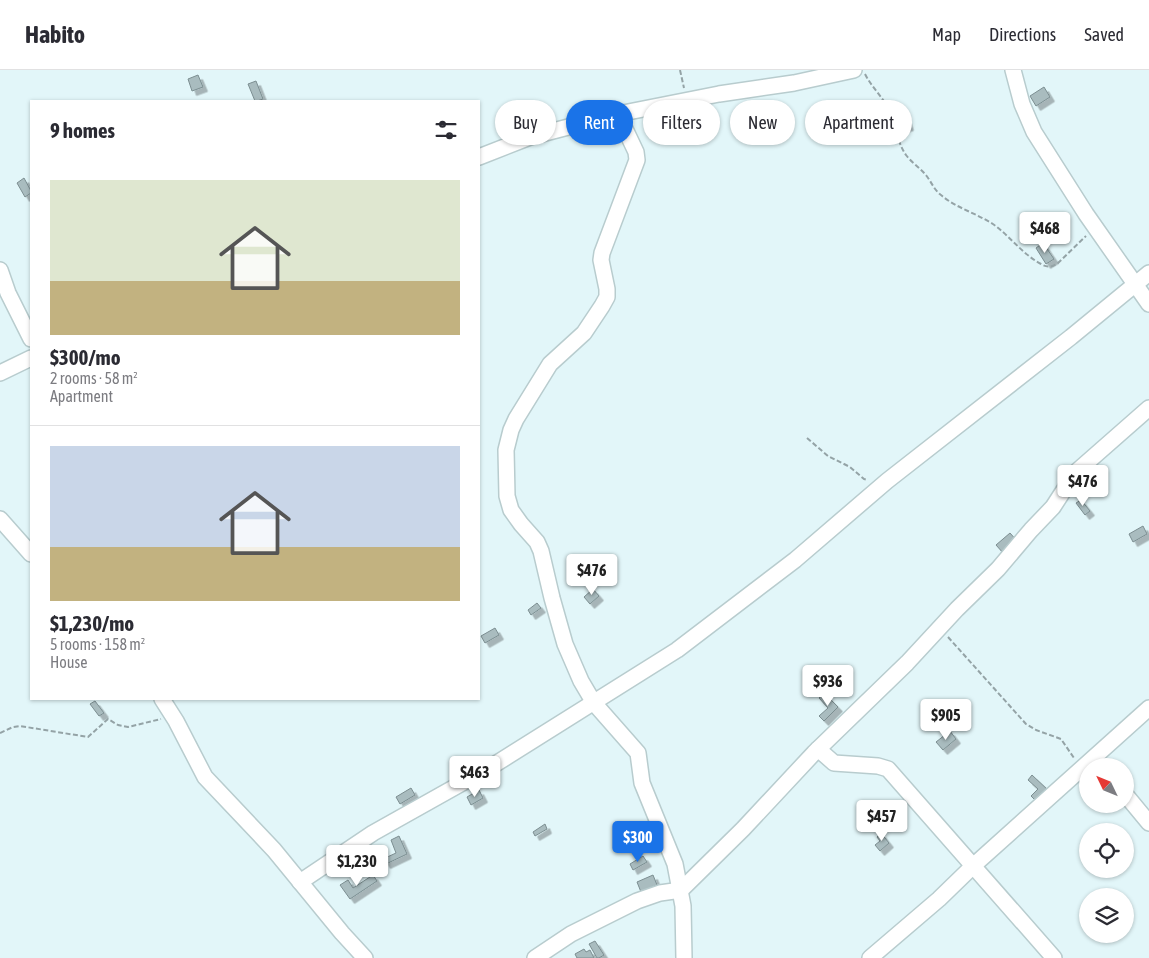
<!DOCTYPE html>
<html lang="en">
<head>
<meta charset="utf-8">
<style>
  :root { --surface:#fff; --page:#f2f2f3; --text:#2b2b33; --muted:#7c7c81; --line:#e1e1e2; --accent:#1a73e8 }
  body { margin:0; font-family:"Asap Condensed",sans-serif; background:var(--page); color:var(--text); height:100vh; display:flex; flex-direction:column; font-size:19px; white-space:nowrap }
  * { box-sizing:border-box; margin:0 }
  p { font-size:16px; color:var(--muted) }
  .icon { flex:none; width:28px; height:28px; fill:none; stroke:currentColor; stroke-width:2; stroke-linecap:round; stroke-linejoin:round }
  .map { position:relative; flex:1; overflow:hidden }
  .sheet { position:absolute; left:30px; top:30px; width:450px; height:600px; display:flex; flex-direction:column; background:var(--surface); border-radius:0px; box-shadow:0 1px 4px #0004 }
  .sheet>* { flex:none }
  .banner { position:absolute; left:495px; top:30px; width:475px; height:45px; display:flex; gap:10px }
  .needle { width:32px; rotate:313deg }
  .buttons { position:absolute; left:1079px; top:688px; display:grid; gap:10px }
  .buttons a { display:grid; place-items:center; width:55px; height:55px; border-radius:50%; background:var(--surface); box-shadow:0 1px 4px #0004; font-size:25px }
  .price { position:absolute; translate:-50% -42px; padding:0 11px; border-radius:5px; background:#fff; color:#222; font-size:16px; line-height:32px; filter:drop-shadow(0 1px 2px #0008) }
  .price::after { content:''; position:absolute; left:50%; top:30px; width:15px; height:11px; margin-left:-8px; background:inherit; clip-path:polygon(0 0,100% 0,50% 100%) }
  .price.selected { background:var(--accent); color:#fff }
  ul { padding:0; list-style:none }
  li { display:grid; align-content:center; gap:10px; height:265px; padding:0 20px }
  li+li { border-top:1px solid var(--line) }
  li span { display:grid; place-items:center; height:155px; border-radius:0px; color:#555 }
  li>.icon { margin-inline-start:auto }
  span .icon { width:90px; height:90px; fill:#fffc; stroke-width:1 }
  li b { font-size:21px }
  h2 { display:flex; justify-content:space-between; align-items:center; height:60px; padding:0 20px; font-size:21px }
  .tag { padding:0 18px; border-radius:22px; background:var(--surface); box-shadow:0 1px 4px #0004; font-size:18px; line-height:45px }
  .tag.selected { background:var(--accent); color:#fff }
  header { display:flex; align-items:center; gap:30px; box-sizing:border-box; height:70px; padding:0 25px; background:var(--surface); border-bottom:1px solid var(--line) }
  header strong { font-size:24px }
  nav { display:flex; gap:28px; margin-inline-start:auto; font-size:18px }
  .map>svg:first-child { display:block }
  .building { fill:#a9bcbf; stroke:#7c8e91; filter:url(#shadow) }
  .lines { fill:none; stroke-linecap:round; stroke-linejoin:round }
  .minor-casing { stroke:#b8ccce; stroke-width:18 }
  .path { stroke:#94a3a6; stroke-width:2; stroke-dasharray:5 2.5; stroke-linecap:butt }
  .minor { stroke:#fff; stroke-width:15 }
</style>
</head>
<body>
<header>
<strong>Habito</strong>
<nav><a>Map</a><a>Directions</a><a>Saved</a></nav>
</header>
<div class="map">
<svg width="1149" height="888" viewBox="0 0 1149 888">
  <defs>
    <filter id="shadow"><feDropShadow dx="4.5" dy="4.5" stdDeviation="0" flood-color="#0004"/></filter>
  </defs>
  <rect width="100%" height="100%" fill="#e2f6f9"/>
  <!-- building -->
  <g class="building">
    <polygon points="198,5 203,17 192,21 188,9"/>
    <polygon points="256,11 263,29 257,31 255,31 248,14"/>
    <polygon points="1044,17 1050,27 1036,36 1030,26"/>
    <polygon points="905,44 909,56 903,58 899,46"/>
    <polygon points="24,108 31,121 31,123 25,127 17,113"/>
    <polygon points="1043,173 1054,189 1046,194 1036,178"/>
    <polygon points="1081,430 1090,441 1085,445 1076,433"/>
    <polygon points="1143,456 1147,464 1133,472 1129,464"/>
    <polygon points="1010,463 1018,472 1004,484 996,475"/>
    <polygon points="593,519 599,526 590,534 584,527"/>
    <polygon points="537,533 541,538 531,545 528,540"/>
    <polygon points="495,558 499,565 485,573 481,566"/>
    <polygon points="824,623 838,637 824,651 819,646 828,638 819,628"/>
    <polygon points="95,631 104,643 99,646 90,634"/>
    <polygon points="950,661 956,669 943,680 936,672"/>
    <polygon points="1032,705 1049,721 1038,733 1031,726 1038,719 1028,710"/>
    <polygon points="411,718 415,725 400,734 396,727"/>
    <polygon points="479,720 483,728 471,735 467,727"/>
    <polygon points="545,754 547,759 535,766 533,762"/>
    <polygon points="881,763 889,773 880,781 875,775 880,771 877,767"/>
    <polygon points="399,766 407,784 386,794 383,789 396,783 391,770"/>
    <polygon points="643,786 647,792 633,800 630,794"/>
    <polygon points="373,805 377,811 350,829 340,815 348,810 353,818"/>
    <polygon points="653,805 657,815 641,822 637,812"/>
    <polygon points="595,871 604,885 599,888 597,888 589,874"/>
    <polygon points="584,879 586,882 590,880 594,888 577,888 575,884"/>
  </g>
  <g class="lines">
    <defs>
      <g id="minor">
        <polyline points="1013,0 1022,34 1034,62 1086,144 1149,234"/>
        <polyline points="618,44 636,82 637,90 602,183 601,190 607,219 607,227 602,236 584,263 550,294 516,349 511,360 506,380 507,426 511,440 521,454 537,472 541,481 552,528 565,574 581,611 594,633 638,683 642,713 675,794 683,836 684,888"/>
        <polyline points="479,87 530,67 618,44 719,24 794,13 854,0"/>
        <polyline points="0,200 8,223 31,269"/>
        <polyline points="0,303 31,288"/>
        <polyline points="0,449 31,484"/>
        <polyline points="162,629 176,651 205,707 274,780 342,863 365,888"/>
        <polyline points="818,679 834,693 878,696 888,699 1054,888"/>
        <polyline points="1125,724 1149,753"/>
        <polyline points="300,812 373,763 489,698 677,580 795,490 887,411 1071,267 1149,203"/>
        <polyline points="535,888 571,864 637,831 660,823 681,820 743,759 814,683 907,593 957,539 998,499 1031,460 1053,437 1075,403 1149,338"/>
        <polyline points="870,888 939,829 973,796 1149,638"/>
      </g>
    </defs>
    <!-- minor casing -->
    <use href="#minor" class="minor-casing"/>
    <!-- path -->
    <g class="path">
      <polyline points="680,0 684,18"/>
      <path d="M 865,4 C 872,18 884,28 890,42 C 896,56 897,72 906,85 C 911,92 919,97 925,104 C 931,111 934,120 941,125 C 957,139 980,144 997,157 C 1012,169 1024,185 1041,194 C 1047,198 1053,197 1058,193 L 1086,166"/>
      <polyline points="807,368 828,386 850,397 864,409 868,410"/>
      <polyline points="948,567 1026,654 1036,660 1061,669 1074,688"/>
      <polyline points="0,663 13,657 20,656 88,667 108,649 118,655 128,657 161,649"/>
    </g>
    <!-- minor -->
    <use href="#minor" class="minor"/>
  </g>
</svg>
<div class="buttons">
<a><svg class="needle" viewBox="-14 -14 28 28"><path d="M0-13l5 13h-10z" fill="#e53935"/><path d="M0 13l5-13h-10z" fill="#7c7c81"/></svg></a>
<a><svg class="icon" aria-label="locate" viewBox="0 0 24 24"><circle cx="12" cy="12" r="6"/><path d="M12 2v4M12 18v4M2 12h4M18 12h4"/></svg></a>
<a><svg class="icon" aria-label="layers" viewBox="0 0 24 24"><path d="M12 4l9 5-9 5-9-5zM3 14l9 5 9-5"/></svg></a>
</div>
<b class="price" style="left:1045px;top:184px">$468</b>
<b class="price" style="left:1083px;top:437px">$476</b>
<b class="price" style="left:592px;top:526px">$476</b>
<b class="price" style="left:828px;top:637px">$936</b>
<b class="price" style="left:946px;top:671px">$905</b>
<b class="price" style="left:475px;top:728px">$463</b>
<b class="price" style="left:882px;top:772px">$457</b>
<b class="price selected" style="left:638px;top:793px">$300</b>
<b class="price" style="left:357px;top:817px">$1,230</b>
<div class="banner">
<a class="tag">Buy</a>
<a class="tag selected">Rent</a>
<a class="tag">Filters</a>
<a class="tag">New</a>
<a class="tag">Apartment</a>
</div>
<section class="sheet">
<h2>9 homes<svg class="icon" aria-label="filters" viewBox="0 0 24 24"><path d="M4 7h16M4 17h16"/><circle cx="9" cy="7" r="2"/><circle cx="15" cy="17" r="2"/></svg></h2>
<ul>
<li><span style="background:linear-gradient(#dfe7d0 65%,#c2b280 0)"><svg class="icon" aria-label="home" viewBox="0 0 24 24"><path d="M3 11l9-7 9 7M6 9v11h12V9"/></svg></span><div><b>$300/mo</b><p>2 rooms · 58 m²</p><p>Apartment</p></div></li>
<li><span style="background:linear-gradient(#c9d6e8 65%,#c2b280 0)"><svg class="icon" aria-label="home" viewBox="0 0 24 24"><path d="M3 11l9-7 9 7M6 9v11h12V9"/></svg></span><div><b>$1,230/mo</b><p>5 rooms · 158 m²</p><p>House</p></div></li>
</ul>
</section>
</div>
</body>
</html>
